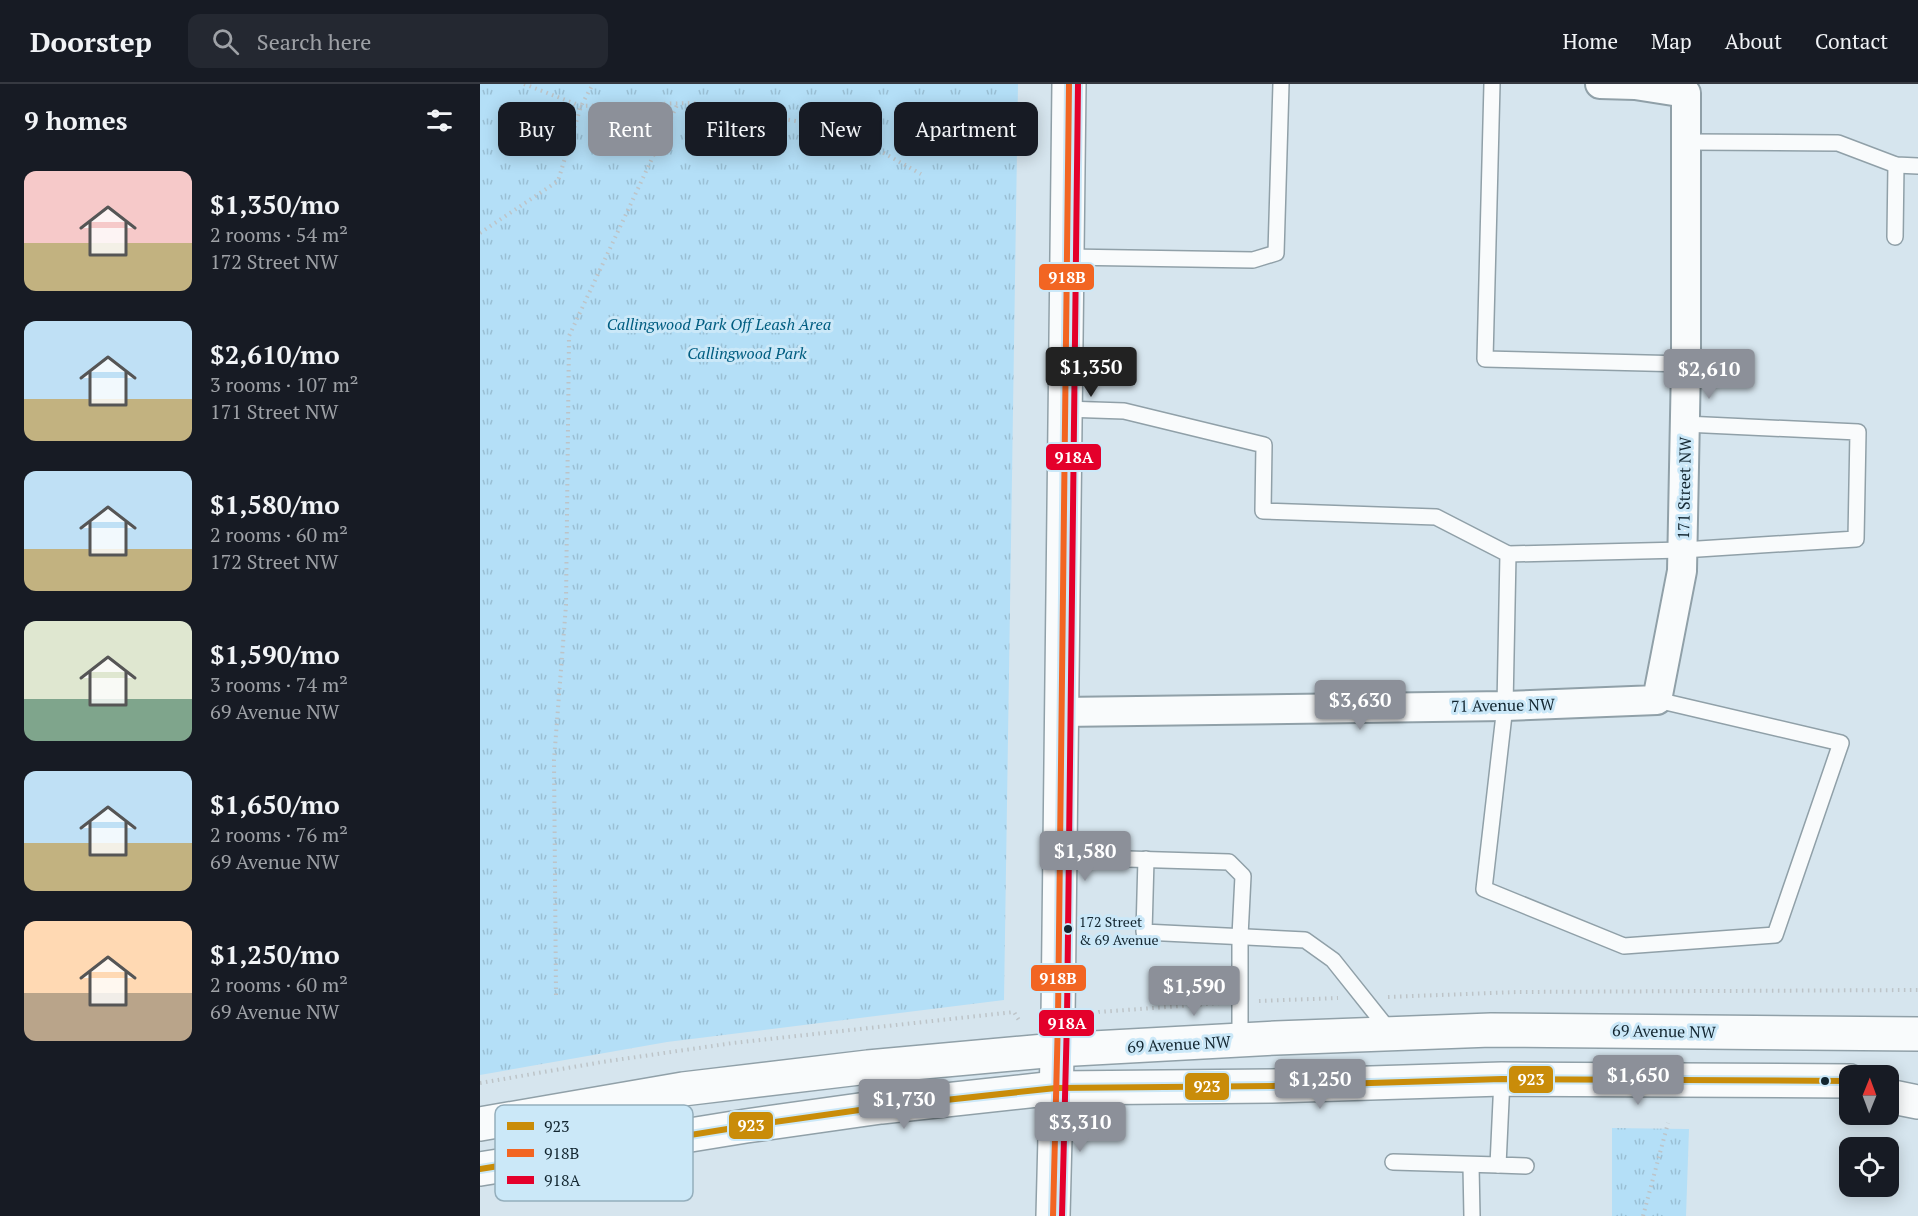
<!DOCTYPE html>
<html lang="en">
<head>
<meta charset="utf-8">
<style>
  :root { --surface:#171b24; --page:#242831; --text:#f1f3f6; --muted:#9ea1a6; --line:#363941; --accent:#8c9099 }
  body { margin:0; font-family:"PT Serif",serif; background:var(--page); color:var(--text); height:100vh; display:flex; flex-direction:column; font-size:22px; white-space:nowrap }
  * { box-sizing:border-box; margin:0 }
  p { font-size:20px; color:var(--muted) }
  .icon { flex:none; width:33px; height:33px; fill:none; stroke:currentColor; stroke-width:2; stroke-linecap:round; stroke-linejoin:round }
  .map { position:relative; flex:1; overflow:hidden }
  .sheet { display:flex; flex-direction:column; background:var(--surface); width:480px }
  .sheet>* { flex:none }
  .top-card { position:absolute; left:18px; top:18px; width:570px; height:54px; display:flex; gap:12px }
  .needle { width:39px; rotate:1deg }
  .tools { position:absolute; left:1359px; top:981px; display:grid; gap:12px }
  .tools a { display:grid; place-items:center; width:60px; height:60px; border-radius:12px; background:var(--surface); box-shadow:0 3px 15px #0003; font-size:30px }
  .price { position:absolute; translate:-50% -51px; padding:0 14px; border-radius:6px; background:var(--accent); color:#fff; font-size:20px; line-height:39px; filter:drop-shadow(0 2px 3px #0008) }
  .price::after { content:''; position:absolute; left:50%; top:36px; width:18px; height:14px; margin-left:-9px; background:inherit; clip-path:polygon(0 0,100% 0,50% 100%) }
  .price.selected { background:#222; color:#fff }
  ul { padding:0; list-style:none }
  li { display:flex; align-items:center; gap:18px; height:150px; padding:0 24px }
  li span { display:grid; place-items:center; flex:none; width:168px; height:120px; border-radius:12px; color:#555 }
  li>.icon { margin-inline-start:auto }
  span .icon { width:72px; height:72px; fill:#fffc; stroke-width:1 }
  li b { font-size:26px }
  h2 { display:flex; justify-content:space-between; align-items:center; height:72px; padding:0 24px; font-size:26px }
  .pill { padding:0 21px; border-radius:12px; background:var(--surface); box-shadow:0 3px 15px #0003; font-size:21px; line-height:54px }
  .pill.selected { background:var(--accent); color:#fff }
  header { display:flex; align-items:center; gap:36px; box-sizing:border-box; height:84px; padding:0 30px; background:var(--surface); border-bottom:2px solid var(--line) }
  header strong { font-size:28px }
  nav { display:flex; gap:33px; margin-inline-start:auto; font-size:21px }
  .search { width:420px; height:54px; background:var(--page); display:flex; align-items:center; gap:15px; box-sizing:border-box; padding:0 21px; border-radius:12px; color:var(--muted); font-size:22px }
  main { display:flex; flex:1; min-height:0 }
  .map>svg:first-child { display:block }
  .park { fill:url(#park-tufts) }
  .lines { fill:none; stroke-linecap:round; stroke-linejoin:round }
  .service-casing { stroke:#90a0a8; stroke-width:18 }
  .minor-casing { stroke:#90a0a8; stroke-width:32 }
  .tertiary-casing { stroke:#90a0a8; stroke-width:36 }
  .secondary-casing { stroke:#90a0a8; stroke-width:36 }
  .path { stroke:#bdc4c8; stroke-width:4; stroke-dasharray:1.5 4.5; stroke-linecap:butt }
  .service { stroke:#f9fbfc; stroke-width:15 }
  .minor { stroke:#f9fbfc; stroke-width:28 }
  .tertiary { stroke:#f9fbfc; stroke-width:33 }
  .secondary { stroke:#f9fbfc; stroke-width:33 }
  .bus-1-casing { stroke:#cbe8f8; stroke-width:10 }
  .bus-2-casing { stroke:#cbe8f8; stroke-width:10 }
  .bus-3-casing { stroke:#cbe8f8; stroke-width:10 }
  .bus-1 { stroke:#c98c09; stroke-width:6 }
  .bus-2 { stroke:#f26522; stroke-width:6 }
  .bus-3 { stroke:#e4002b; stroke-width:6 }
  .bus-dot { fill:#12252f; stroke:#cbe8f8; stroke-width:2 }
  .labels { text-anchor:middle; stroke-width:6; stroke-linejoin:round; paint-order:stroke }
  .bus-label { font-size:14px; fill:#12252f; stroke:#cbe8f8; text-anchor:start }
  .park-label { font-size:16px; font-style:italic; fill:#015d81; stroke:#cbe8f8 }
  .street-label { font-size:16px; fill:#12252f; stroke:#cbe8f8 }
  .key { fill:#cbe8f8; stroke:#94aebc; stroke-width:1.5 }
  .key-label { font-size:16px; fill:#12252f }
  .line-badge { stroke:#cbe8f8; stroke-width:2 }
  .badge-label { font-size:16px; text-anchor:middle; font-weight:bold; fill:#fff }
</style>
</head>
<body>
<header>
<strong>Doorstep</strong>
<div class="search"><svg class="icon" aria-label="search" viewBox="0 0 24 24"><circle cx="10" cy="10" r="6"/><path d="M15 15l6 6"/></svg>Search here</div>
<nav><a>Home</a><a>Map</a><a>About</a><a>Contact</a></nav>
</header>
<main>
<section class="sheet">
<h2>9 homes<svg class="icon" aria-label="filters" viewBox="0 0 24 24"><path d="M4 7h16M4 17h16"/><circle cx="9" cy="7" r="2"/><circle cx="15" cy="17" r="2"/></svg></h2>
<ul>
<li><span style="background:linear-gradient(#f6c9c9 60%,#c2b280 0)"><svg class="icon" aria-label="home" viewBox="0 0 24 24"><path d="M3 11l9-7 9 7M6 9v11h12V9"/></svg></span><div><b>$1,350/mo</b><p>2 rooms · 54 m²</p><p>172 Street NW</p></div></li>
<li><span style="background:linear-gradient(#bfe0f5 65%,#c2b280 0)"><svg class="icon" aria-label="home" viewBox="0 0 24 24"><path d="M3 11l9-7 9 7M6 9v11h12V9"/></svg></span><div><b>$2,610/mo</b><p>3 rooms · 107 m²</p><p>171 Street NW</p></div></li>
<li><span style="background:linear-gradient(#bfe0f5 65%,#c2b280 0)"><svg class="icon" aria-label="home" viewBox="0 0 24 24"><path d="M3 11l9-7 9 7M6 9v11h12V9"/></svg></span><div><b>$1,580/mo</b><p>2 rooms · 60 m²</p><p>172 Street NW</p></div></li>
<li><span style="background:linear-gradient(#dfe7d0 65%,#7fa58c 0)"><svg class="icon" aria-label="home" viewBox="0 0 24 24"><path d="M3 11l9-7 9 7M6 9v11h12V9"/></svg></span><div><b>$1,590/mo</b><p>3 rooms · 74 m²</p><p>69 Avenue NW</p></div></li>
<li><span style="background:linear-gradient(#bfe0f5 60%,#c2b280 0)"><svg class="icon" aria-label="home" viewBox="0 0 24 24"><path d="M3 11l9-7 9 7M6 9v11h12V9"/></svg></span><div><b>$1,650/mo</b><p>2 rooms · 76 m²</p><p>69 Avenue NW</p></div></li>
<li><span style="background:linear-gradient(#ffd9b3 60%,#b9a48a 0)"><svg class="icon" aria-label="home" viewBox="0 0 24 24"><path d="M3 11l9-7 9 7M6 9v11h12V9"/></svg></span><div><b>$1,250/mo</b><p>2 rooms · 60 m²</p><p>69 Avenue NW</p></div></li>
</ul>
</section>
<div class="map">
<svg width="1438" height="1132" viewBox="0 0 1438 1132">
  <defs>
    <pattern id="park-tufts" width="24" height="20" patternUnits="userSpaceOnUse" patternTransform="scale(1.5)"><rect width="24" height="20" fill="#b4dff7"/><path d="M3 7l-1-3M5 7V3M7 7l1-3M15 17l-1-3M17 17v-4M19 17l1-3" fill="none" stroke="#9abfd4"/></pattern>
  </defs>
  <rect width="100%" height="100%" fill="#d6e5ee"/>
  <!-- park -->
  <g class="park">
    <polygon points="0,0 538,0 524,916 187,958 0,991"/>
    <polygon points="1132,1044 1209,1045 1206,1132 1132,1132"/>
  </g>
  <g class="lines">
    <defs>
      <g id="service">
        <polyline points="1012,0 1005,275 1206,280"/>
        <polyline points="1207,58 1358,59 1416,81 1438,82"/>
        <polyline points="1415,153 1416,81"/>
        <polyline points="587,173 773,176 796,169 801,0"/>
        <polyline points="585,325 644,327 784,361 783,427 956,433 1028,470 1025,622 1004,805 1144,862 1295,851 1361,659 1177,616"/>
        <polyline points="1028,470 1203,466 1376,455 1378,348 1205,340"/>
        <polyline points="580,773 749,778 763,792 760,852 760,956"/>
        <polyline points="666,775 664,848 825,856 853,876 912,950"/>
        <polyline points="1022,995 1018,1081 1046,1082"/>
        <polyline points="913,1078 1018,1081"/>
        <polyline points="991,1082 992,1132"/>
      </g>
      <polyline id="minor" points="581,628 1025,622 1177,616 1202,487 1206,280 1206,9 1155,1 1120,0"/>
      <polyline id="tertiary" points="573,1132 578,934 589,0"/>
      <g id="secondary">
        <polyline points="1408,1012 1438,1018"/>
        <polyline points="0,1040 203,1005 388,983 576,966 796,954 1011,946 1438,950"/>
        <polyline points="0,1085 266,1042 401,1023 576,1004 792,1002 1022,995 1370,997"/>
      </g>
    </defs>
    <!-- service casing -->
    <use href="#service" class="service-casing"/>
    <!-- minor casing -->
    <use href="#minor" class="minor-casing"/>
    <!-- tertiary casing -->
    <use href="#tertiary" class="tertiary-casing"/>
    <!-- secondary casing -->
    <use href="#secondary" class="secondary-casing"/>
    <!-- path -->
    <g class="path">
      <polyline points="44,0 101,22 213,19 361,45 441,90"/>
      <polyline points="0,149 78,97 101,22 113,0"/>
      <polyline points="76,911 74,676 86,521 89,252 198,19"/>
      <polyline points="908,913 1038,908 1438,906"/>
      <polyline points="779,917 858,914"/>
      <polyline points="607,932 619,928 741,919"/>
      <polyline points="0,999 122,978 253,959 534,928 540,938"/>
      <polyline points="1163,1132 1188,1039"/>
    </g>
    <!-- service -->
    <use href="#service" class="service"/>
    <!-- minor -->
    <use href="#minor" class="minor"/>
    <!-- tertiary -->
    <use href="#tertiary" class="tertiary"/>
    <!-- secondary -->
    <use href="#secondary" class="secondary"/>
    <defs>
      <polyline id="bus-1" points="0,1085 266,1042 401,1023 576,1004 792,1002 1022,995 1370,997"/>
      <polyline id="bus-2" points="573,1132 578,934 589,0"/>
      <polyline id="bus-3" points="582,1132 587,934 598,0"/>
    </defs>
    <!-- bus-1 casing -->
    <use href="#bus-1" class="bus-1-casing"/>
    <!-- bus-2 casing -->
    <use href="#bus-2" class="bus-2-casing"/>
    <!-- bus-3 casing -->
    <use href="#bus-3" class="bus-3-casing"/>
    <!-- bus-1 -->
    <use href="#bus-1" class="bus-1"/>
    <!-- bus-2 -->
    <use href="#bus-2" class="bus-2"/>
    <!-- bus-3 -->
    <use href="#bus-3" class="bus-3"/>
  </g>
  <!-- markers -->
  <g class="bus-dot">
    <circle cx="588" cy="845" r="5"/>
    <circle cx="1345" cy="997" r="5"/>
  </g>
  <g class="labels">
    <!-- bus labels -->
    <g class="bus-label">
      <text x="599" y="843">172 Street<tspan x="599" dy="18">&amp; 69 Avenue</tspan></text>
    </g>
    <!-- park labels -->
    <g class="park-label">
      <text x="239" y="246">Callingwood Park Off Leash Area</text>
      <text x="267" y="275">Callingwood Park</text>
    </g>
    <!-- street labels -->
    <g class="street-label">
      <text transform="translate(1204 404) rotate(-89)" y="6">171 Street NW</text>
      <text transform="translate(1023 621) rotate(-1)" y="6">71 Avenue NW</text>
      <text transform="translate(1184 947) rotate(1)" y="6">69 Avenue NW</text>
      <text transform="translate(699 960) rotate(-3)" y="6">69 Avenue NW</text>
    </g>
  </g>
  <!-- legend -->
  <rect x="15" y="1021" width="198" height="96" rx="9" class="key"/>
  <rect x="27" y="1038" width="27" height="8" fill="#c98c09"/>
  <rect x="27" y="1065" width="27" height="8" fill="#f26522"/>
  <rect x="27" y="1092" width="27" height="8" fill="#e4002b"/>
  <g class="key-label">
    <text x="64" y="1048">923</text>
    <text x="64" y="1075">918B</text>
    <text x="64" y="1102">918A</text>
  </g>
  <g class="line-badge">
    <rect x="558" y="179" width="57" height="28" rx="6" fill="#f26522"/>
    <rect x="565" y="359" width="57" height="28" rx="6" fill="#e4002b"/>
    <rect x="550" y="880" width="57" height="28" rx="6" fill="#f26522"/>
    <rect x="558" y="925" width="57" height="28" rx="6" fill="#e4002b"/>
    <rect x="1028" y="981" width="46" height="29" rx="6" fill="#c98c09"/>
    <rect x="704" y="988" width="46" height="29" rx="6" fill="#c98c09"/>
    <rect x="248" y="1027" width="46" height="29" rx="6" fill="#c98c09"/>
  </g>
  <g class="badge-label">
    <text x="587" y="199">918B</text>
    <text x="594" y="379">918A</text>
    <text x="578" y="900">918B</text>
    <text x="587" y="945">918A</text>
    <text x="1051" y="1001">923</text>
    <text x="727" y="1008">923</text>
    <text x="271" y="1047">923</text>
  </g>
</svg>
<div class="tools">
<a><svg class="needle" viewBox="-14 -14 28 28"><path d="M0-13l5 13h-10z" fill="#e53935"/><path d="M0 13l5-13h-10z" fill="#9ea1a6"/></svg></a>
<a><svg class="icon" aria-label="locate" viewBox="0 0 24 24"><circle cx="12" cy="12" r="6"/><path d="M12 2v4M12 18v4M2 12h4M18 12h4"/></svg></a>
</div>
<b class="price selected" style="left:611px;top:314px">$1,350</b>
<b class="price" style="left:1229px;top:316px">$2,610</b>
<b class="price" style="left:880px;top:647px">$3,630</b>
<b class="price" style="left:605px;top:798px">$1,580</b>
<b class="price" style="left:714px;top:933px">$1,590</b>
<b class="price" style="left:1158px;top:1022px">$1,650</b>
<b class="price" style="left:840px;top:1026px">$1,250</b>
<b class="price" style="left:424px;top:1046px">$1,730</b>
<b class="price" style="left:600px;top:1069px">$3,310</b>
<div class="top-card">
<a class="pill">Buy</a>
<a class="pill selected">Rent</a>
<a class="pill">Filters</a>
<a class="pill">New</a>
<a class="pill">Apartment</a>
</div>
</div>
</main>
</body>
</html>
